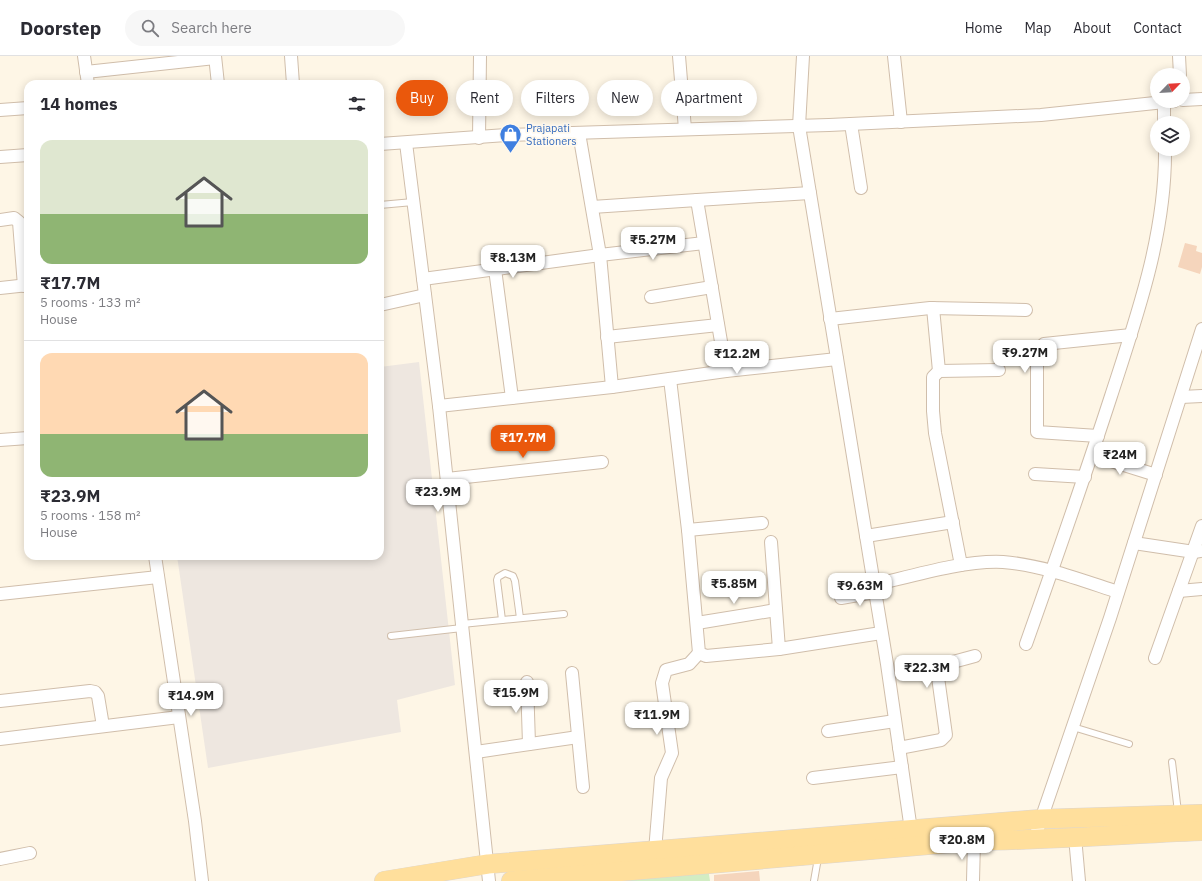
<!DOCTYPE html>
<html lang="en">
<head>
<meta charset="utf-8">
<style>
  :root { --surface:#fff; --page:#f7f7f7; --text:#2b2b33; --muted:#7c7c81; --line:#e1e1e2; --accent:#ea580c }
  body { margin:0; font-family:"IBM Plex Sans",sans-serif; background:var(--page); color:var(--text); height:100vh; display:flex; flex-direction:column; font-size:15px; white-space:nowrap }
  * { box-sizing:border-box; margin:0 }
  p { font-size:13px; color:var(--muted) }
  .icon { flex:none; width:22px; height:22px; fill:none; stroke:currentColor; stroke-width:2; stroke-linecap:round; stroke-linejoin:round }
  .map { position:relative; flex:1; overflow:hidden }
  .panel { position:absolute; left:24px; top:24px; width:360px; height:480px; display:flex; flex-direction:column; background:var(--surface); border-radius:12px; box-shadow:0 2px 10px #0003 }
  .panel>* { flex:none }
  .hud { position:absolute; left:396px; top:24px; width:380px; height:36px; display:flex; gap:8px }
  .needle { width:26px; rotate:65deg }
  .controls { position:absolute; left:1150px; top:12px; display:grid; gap:8px }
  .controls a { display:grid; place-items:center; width:40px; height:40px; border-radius:50%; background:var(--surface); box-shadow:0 2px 10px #0003; font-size:20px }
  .price { position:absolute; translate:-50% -34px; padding:0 9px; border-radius:8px; background:#fff; color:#222; font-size:13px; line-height:26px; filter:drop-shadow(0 1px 2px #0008) }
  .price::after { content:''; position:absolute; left:50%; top:24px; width:12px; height:9px; margin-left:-6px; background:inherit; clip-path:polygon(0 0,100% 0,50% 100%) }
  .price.current { background:var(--accent); color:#fff }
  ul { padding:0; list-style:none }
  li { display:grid; align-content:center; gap:8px; height:212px; padding:0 16px }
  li+li { border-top:1px solid var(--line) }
  li span { display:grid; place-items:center; height:124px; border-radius:12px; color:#555 }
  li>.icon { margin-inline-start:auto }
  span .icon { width:72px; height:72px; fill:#fffc; stroke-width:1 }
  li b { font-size:17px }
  h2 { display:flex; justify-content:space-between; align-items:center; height:48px; padding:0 16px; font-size:17px }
  .pill { padding:0 14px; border-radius:18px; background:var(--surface); box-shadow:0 2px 10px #0003; font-size:14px; line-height:36px }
  .pill.current { background:var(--accent); color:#fff }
  header { display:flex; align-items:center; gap:24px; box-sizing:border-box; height:56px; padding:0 20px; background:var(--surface); border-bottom:1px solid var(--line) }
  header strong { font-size:19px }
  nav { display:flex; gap:22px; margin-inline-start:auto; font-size:14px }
  .search { width:280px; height:36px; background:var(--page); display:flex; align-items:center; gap:10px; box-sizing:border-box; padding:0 14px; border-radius:22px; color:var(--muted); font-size:15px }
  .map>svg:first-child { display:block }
  .industrial { fill:#eee7e0 }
  .green { fill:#d2edc3 }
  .building { fill:#f5d5bc }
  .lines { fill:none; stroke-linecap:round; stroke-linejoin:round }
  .service-casing { stroke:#d0beab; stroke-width:8 }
  .minor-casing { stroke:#d0beab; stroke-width:14 }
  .primary-casing { stroke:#dcd5d0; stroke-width:20 }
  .service { stroke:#fff; stroke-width:6 }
  .minor { stroke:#fff; stroke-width:12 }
  .primary { stroke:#ffdf9c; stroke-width:19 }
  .labels { text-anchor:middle; stroke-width:3.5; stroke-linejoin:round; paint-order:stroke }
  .shop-label { font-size:11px; fill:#366cbe; stroke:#fff9ee; text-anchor:start }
</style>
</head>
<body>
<header>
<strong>Doorstep</strong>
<div class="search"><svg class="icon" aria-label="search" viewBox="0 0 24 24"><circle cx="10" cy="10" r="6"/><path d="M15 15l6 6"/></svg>Search here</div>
<nav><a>Home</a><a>Map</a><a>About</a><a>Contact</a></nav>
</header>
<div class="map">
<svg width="1202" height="825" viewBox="0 0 1202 825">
  <rect width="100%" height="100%" fill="#fef6e6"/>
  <!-- industrial -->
  <polygon class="industrial" points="419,306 455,629 397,644 401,676 208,712 177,500 380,500 380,311"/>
  <!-- green -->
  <polygon class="green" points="708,812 710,825 621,825"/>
  <!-- building -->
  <g class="building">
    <polygon points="1185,187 1197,190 1196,195 1202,197 1202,211 1200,218 1178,211"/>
    <polygon points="759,815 760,825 714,825 714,819"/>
  </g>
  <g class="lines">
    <defs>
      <g id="service">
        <polyline points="380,149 413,146"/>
        <polyline points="502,564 497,524 498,521 505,517 513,520 515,525 520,562"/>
        <polyline points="462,568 564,558"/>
        <polyline points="391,580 462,572"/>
        <polyline points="1073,671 1129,688"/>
        <polyline points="1172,706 1178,756"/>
        <polyline points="814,825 818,802"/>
      </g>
      <g id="minor">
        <polyline points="84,0 88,28"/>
        <polyline points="215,0 218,28"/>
        <polyline points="291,0 293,28"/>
        <polyline points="679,0 685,73"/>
        <polyline points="803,0 799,70 887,608 911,774"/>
        <polyline points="894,0 901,66"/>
        <polyline points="1179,0 1180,19"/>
        <polyline points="86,16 215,2"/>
        <polyline points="1183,44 1202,43"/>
        <polyline points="1164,46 1164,67"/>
        <polyline points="0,54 28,52"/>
        <polyline points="851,68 861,132"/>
        <polyline points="579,77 600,199 612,331"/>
        <polyline points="479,82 480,0"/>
        <polyline points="406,87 439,350 489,825"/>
        <polyline points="380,88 506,79 829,69 1041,59 1174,45"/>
        <polyline points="0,101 28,99"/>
        <polyline points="697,144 810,137"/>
        <polyline points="0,164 14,162 19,166 24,230"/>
        <polyline points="495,213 512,342"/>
        <polyline points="423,223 600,199 704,187"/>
        <polyline points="0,232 28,229"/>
        <polyline points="651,241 712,231"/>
        <polyline points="380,249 425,239"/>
        <polyline points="933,252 939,315"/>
        <polyline points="830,263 930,252 1026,254"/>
        <polyline points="607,281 718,269"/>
        <polyline points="726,315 837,303"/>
        <polyline points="670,323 688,474 699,597 706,600 779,593"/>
        <polyline points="1181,341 1202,340"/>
        <polyline points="439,350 612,331 726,315 697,144 592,151"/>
        <polyline points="1098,380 1037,376 1037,294 1044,288 1131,279"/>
        <polyline points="0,384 28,382"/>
        <polyline points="1092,399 1156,419"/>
        <polyline points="1035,418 1085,421"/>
        <polyline points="447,423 602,406"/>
        <polyline points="688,474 762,467"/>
        <polyline points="866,480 953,466"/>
        <polyline points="771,486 779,593 881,577"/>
        <polyline points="1134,487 1194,496 1200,495"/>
        <polyline points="155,500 195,765 202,825"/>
        <polyline points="961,509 935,377 933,355 933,321 939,315 999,314"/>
        <path d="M 874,529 C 912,520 964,504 1003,506 C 1042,509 1081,524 1118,536"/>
        <polyline points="1179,535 1202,533"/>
        <polyline points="0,538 158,521"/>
        <polyline points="841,542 875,536"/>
        <polyline points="697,567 776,554"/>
        <path d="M 1026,588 C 1055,506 1084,423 1111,340 C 1137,260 1166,178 1165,93"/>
        <polyline points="1155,602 1202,470"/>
        <polyline points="572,617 583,731"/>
        <polyline points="527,626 529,688"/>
        <polyline points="0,645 90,635 95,636 98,640 103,670"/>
        <polyline points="828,675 895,665"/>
        <polyline points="0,683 179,661"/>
        <polyline points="899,692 941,684 946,679 937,614 938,610 975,600"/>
        <polyline points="476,696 578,681"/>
        <polyline points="813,722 902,711"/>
        <polyline points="1075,781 1079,825"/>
        <polyline points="1034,784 1110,562 1202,273"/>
        <polyline points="655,795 661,722 672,697 662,627 666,614 689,608 699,597"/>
        <polyline points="0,803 30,797"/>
        <polyline points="973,825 974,785"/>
      </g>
      <g id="primary">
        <polyline points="384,825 488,808 1041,763 1202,758"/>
        <path d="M 511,825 L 974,785 C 1050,784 1126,778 1202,775"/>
      </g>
    </defs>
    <!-- service casing -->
    <use href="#service" class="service-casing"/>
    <!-- minor casing -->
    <use href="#minor" class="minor-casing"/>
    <!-- primary casing -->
    <use href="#primary" class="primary-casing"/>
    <!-- service -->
    <use href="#service" class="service"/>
    <!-- minor -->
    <use href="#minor" class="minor"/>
    <!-- primary -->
    <use href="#primary" class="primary"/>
  </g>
  <!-- icons -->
  <defs>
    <symbol id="shop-pin" viewBox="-11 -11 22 30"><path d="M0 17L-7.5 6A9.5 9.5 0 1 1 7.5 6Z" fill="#3f7fe0" stroke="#fff9ee"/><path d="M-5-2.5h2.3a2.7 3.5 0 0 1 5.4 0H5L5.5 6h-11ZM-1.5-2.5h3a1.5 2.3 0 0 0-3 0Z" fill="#fff"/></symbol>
  </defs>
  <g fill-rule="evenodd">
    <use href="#shop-pin" x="498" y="66" width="25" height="34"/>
  </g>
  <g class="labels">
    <!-- shop labels -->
    <g class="shop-label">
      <text x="526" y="76">Prajapati<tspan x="526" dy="13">Stationers</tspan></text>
    </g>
  </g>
</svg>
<div class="controls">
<a><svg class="needle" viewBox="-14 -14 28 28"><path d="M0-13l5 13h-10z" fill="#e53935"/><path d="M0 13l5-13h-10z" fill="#7c7c81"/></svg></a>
<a><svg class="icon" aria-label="layers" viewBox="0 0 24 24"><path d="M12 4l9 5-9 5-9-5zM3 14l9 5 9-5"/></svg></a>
</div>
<b class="price" style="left:653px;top:205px">₹5.27M</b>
<b class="price" style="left:513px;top:223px">₹8.13M</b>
<b class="price" style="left:1025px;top:318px">₹9.27M</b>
<b class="price" style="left:737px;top:319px">₹12.2M</b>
<b class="price current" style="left:523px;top:403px">₹17.7M</b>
<b class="price" style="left:1120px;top:420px">₹24M</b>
<b class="price" style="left:438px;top:457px">₹23.9M</b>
<b class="price" style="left:734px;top:549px">₹5.85M</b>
<b class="price" style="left:860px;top:551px">₹9.63M</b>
<b class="price" style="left:927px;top:633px">₹22.3M</b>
<b class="price" style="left:516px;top:658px">₹15.9M</b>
<b class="price" style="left:191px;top:661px">₹14.9M</b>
<b class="price" style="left:657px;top:680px">₹11.9M</b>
<b class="price" style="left:962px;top:805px">₹20.8M</b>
<div class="hud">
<a class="pill current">Buy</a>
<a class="pill">Rent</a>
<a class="pill">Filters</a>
<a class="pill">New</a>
<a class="pill">Apartment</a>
</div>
<section class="panel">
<h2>14 homes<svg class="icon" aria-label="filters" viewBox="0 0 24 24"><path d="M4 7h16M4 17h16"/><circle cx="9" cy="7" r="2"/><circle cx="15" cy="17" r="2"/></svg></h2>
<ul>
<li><span style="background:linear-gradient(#dfe7d0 60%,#8fb573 0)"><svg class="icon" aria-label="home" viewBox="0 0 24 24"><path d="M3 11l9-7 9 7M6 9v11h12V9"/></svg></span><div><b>₹17.7M</b><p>5 rooms · 133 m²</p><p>House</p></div></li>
<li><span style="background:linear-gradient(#ffd9b3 65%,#8fb573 0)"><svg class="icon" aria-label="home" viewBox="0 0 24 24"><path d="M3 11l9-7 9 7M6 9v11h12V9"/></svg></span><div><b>₹23.9M</b><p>5 rooms · 158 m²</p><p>House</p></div></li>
</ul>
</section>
</div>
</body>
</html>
